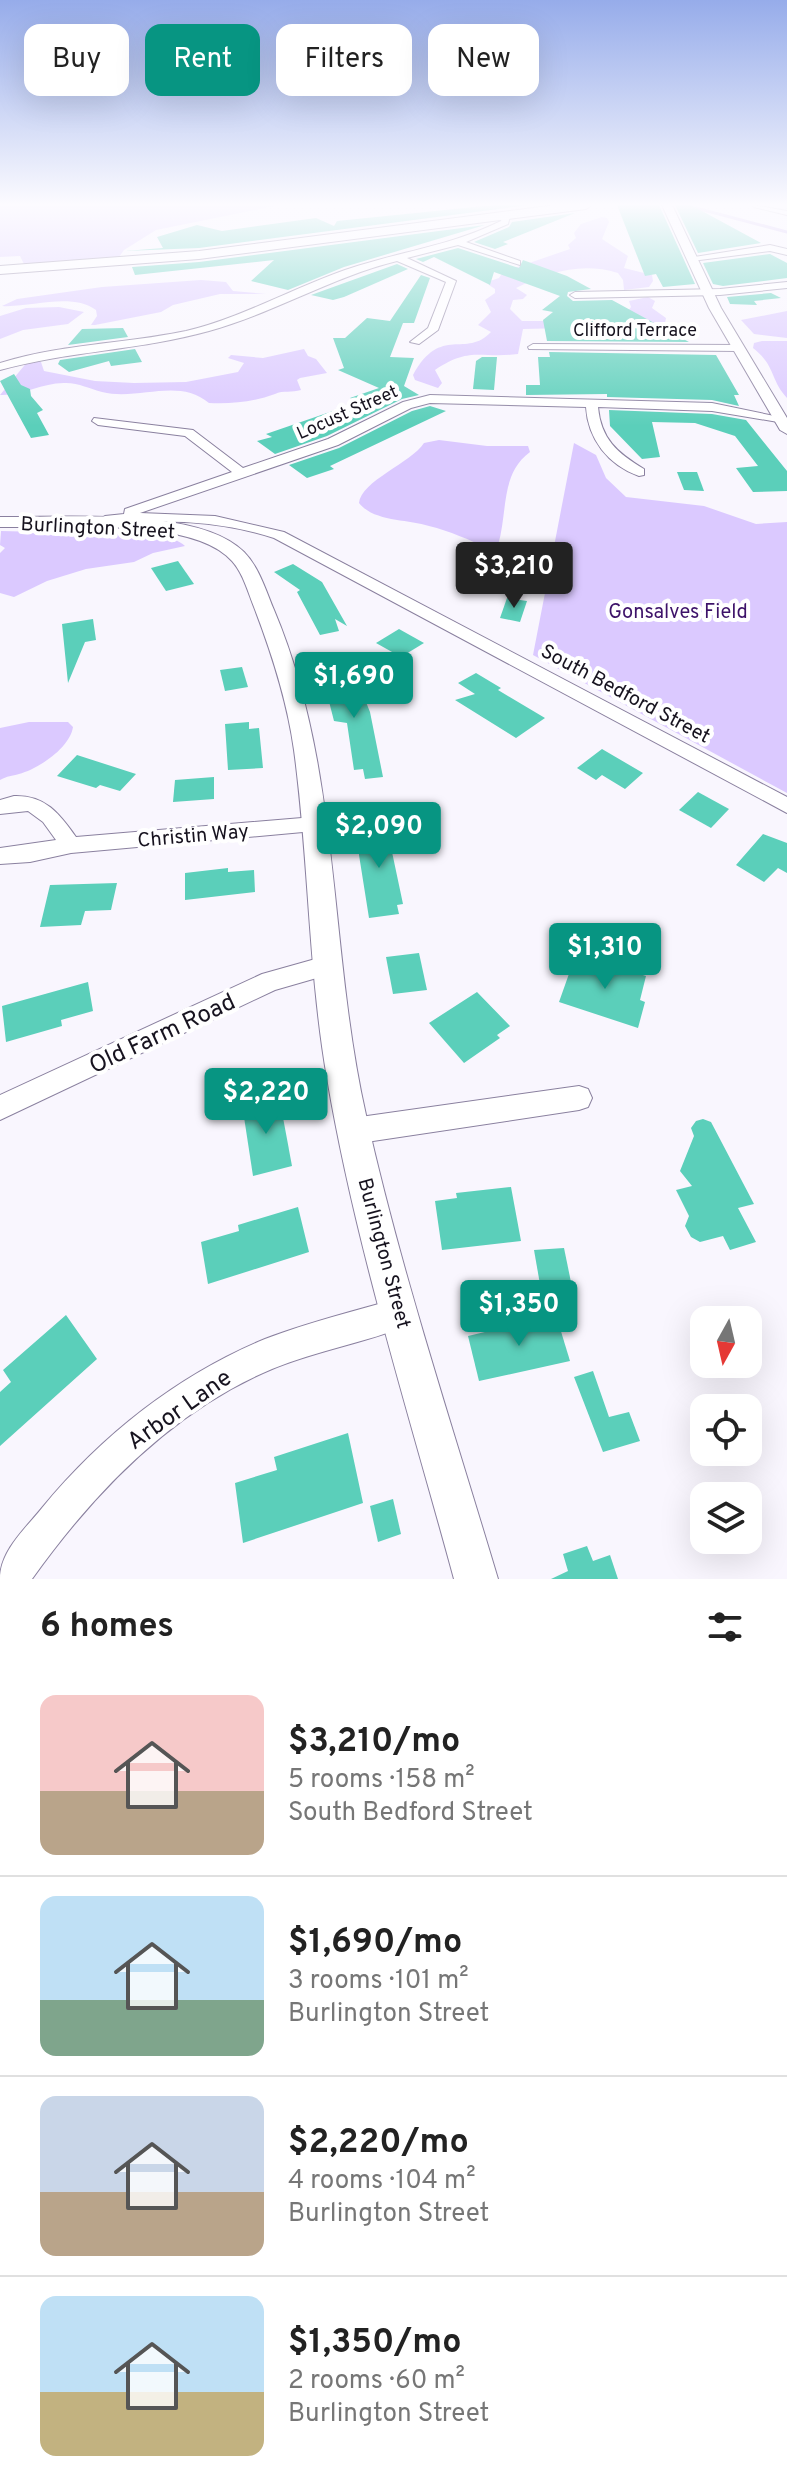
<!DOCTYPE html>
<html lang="en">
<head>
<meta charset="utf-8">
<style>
  :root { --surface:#fff; --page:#f2f2f2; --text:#222; --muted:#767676; --line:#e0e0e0; --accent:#079582 }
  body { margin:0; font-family:Overpass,sans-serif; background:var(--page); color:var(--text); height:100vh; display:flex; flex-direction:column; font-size:30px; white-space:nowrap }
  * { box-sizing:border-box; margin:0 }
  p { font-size:26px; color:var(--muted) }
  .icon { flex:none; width:44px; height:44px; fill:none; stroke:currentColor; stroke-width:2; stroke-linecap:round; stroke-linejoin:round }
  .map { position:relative; height:1579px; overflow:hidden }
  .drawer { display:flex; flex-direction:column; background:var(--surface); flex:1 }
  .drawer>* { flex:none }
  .hud { position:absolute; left:24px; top:24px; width:740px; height:72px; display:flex; gap:16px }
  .needle { width:52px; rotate:188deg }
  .tools { position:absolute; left:690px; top:1306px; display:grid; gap:16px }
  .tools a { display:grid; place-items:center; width:72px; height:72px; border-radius:16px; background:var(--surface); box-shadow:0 8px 32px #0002; font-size:40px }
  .price { position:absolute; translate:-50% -68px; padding:0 18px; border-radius:8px; background:var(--accent); color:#fff; font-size:26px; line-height:52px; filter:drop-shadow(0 2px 4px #0008) }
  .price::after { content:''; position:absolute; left:50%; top:48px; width:24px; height:18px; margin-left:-12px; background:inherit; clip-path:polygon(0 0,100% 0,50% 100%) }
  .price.current { background:#222; color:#fff }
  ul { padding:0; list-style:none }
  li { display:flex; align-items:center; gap:24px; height:200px; padding:0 40px }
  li+li { border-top:2px solid var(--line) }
  li span { display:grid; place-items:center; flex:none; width:224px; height:160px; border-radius:16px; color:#555 }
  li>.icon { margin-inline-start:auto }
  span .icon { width:96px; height:96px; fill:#fffc; stroke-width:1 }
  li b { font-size:34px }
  h2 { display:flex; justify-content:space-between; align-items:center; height:96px; padding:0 40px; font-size:34px }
  .pill { padding:0 28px; border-radius:16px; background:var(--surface); box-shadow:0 8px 32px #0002; font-size:28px; line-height:72px }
  .pill.current { background:var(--accent); color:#fff }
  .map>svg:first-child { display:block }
  .green { fill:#dbc9ff }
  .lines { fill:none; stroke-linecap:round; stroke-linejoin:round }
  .stream { stroke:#bca1ec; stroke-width:3 }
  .building { fill:#5bcfba }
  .minor-casing { stroke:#8a809f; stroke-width:2 }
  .tertiary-casing { stroke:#8a809f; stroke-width:2 }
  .primary-casing { stroke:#8a809f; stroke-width:2 }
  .minor { fill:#fff; fill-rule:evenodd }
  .tertiary { fill:#fff; fill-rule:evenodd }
  .primary { fill:#fff; fill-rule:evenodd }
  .labels { text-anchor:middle; stroke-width:8; stroke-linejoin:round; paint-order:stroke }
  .far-street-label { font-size:18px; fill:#17131f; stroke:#fff }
  .street-label { font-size:20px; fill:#17131f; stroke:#fff }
  .park-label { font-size:20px; fill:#3d1269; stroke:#fff }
  .near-street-label { font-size:24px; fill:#17131f; stroke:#fff }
</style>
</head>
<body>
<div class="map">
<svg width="787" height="1579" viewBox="0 0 787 1579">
  <rect width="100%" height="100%" fill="#f9f6fe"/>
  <!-- green -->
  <g class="green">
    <polygon points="0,205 280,205 156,230 124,250 119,257 25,266 20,256 0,257"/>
    <path d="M 602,217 L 607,218 L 609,222 L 602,239 L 628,256 L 624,268 L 652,275 L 653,281 L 649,287 L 624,290 L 623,280 L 618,273 C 581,262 550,272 516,288 L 527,295 L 523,299 L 513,300 L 510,309 L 522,321 L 560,321 L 628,311 L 631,307 L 629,301 L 648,297 L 655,301 L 652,308 L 666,318 L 665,323 L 657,326 L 523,329 L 518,354 C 480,359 471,346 435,370 L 442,383 L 438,388 L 415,380 L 413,375 C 441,324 466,359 491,332 L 478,325 L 491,312 L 485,300 L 495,293 L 495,289 L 489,285 L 490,281 L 499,278 L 503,272 L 570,249 L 568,245 L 576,238 L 574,233 L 581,224 Z"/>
    <path d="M 201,280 L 226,282 L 233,291 L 266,294 L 220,294 L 173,305 L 161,312 L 95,325 L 91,325 L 97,316 L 96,310 C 71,292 30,308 2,306 L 17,299 L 102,287 Z"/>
    <polygon points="59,307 84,312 68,324 23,330 0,339 0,316 26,308"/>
    <polygon points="787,311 787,338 754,334 741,320"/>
    <path d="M 762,341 L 787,341 L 787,398 C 770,380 776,366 753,348 L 754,343 Z"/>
    <path d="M 304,349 L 308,356 L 316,359 L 327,373 L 300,378 L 297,380 L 301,390 C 292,393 283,390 275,394 C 253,402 232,404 209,403 C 178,377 139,401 102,392 C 90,389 79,383 66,383 C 43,382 23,396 0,395 L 28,361 L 41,362 L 44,371 L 95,381 L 134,383 L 186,382 L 238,372 L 244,363 L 228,358 L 231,355 L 263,358 Z"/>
    <path d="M 439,440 L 487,446 L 528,446 L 530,452 C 500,474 508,512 498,545 L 488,548 C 469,540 450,531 429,526 C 408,519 374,522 359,503 C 361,481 411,463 424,443 Z"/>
    <polygon points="574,443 596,455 606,478 626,497 704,506 756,524 787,522 787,793 533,655"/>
    <path d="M 1,531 C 28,531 55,534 82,535 C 109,535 164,527 185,546 L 153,553 L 134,562 L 86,569 L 47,581 L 14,597 L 0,593 L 0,553 L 5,548 L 0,545 Z"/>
    <path d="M 29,722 L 68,722 L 73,727 C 70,748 38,769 19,774 C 12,776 7,776 0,780 L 0,728 Z"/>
  </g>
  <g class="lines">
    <!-- stream -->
    <polyline class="stream" points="696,208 787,232"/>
  </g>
  <!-- building -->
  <g class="building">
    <polygon points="494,205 530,205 199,248 125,251 163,248 157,237 197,225 222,231 316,218 334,226 337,221"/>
    <polygon points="617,205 659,205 695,284 663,287 656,274 645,276"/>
    <polygon points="675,205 691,205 761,243 698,253"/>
    <polygon points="575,213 503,242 508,244 495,249 474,242 509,227 512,222"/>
    <polygon points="485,225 344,267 288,290 251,281 274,260 135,275 132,267 199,262"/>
    <polygon points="458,248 519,268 523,260 567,276 591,289 568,292 567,296 573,301 612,300 689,342 547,341 543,320 553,312 542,310 560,296 494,272 490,285 434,257 423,262 416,259"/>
    <polygon points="770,254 787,263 787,278 723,286 713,284 703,263"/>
    <polygon points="397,264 408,269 344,297 333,300 311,295"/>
    <polygon points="421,275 430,278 414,323 403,323 390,357 414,358 404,386 419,395 402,399 327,436 275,454 257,441 272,437 266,434 359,402 350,398 379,388 338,370 344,368 333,338 345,338 367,318 390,321"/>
    <polygon points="771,293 781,298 754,301 757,305 730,304 727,297"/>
    <polygon points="123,328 128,337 68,345 82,329"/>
    <polygon points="135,349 142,362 111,366 109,361 69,372 58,364 60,360"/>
    <polygon points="549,352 716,355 739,395 734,395 739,406 712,400 607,397 607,394 526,395 526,385 540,385 538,357 550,357"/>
    <polygon points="482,357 497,357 494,390 473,389 476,361"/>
    <polygon points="14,374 21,385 30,389 31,396 43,410 37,413 49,435 31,438 0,381"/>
    <polygon points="430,406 446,411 330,466 334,469 307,478 289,465 339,448 412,411"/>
    <polygon points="609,410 712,414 746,420 787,471 787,491 753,492 736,468 758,466 735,436 695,423 652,422 660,457 642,459 610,426"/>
    <polygon points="677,472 697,472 704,491 684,490"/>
    <polygon points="178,561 194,584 166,591 151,568"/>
    <polygon points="293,564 322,582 347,626 335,619 339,631 320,635 297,592 300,590 274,572"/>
    <polygon points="507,598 527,601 520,622 500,618"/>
    <polygon points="93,619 96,640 85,642 68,683 62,624"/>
    <polygon points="399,629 424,643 401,657 376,643"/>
    <polygon points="242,667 248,687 225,691 220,670"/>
    <polygon points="353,670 370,712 383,777 365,779 363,769 354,770 347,723 334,721 322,674"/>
    <polygon points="476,673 501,688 498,690 545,718 516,738 455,700 475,694 458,683"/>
    <polygon points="249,722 249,729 259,728 263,768 228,770 225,724"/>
    <polygon points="602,749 643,773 625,789 602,775 596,780 577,768"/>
    <polygon points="77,755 136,774 120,791 100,785 96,788 57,776"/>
    <polygon points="214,777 214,799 173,802 175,780"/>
    <polygon points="698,792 729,809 711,828 679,810"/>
    <polygon points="390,823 395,852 392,852 403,904 397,905 399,914 369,918 359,855 359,826"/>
    <polygon points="763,834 787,843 787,873 778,868 764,882 736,865"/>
    <polygon points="228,868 228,872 254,870 255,892 185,900 185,873"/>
    <polygon points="117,883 111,910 85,911 81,925 40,927 50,885"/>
    <polygon points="419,953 427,990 393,994 386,957"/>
    <polygon points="576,954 646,976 640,1000 645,1002 638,1028 559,1002"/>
    <polygon points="88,982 93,1011 61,1020 62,1026 6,1042 2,1006"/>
    <polygon points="477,992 510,1026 497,1035 500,1038 464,1063 429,1023"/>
    <polygon points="279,1096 292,1166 253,1176 242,1104"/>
    <polygon points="703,1119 711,1122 754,1204 738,1208 756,1242 730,1250 723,1236 700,1242 691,1237 685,1226 689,1216 676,1190 692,1186 680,1171 694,1136 691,1128 696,1121"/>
    <polygon points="511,1187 521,1241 442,1250 435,1201 457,1198 456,1193"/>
    <polygon points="298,1207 309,1252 208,1284 201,1242 239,1231 238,1225"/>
    <polygon points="564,1248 572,1287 541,1290 534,1250"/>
    <polygon points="66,1315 97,1359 0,1446 0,1392 11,1382 3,1370"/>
    <polygon points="556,1315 570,1361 479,1381 468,1336"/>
    <polygon points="593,1371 609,1417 629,1412 640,1441 603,1452 574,1377"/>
    <polygon points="348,1433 363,1503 243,1543 235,1483 277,1470 274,1457"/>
    <polygon points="393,1499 401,1534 378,1542 370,1506"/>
    <polygon points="587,1546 593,1561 610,1555 618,1579 551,1579 568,1571 563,1554"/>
  </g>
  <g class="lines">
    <defs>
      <g id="minor">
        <polygon points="753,205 787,211 787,215 754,207"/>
        <path d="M 503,214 L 510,216 L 508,224 L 466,242 L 520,261 L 520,265 L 458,245 L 407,258 L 456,281 L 438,330 L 419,344 L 410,342 L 428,328 L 446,282 L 397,261 C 332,277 274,313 209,331 C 141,350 70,351 0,370 L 0,363 C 61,344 124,344 186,331 C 241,318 291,289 345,270 C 397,252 451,246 501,221 Z"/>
        <polygon points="770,245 787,249 787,255 770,251 692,261 688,258"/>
        <polygon points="787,282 787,288 720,295 575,298 570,295 575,292 720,289"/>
        <polygon points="533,344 737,345 742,348 737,351 529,349 528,347"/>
        <path d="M 430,395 L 712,403 L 784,418 L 778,422 L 712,411 L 598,407 C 601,439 617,453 644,469 L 644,475 L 639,476 C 608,465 588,439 586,407 L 430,403 L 411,408 L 338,445 L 140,513 L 215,516 L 284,532 L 787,797 L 787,813 L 274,538 C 218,520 163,519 105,524 L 98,520 L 105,516 L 124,514 L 125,509 L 232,472 L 185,436 L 98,425 L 92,421 L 94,418 L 193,430 L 243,468 L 328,439 L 403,402 Z"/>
        <path d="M 14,796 C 45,795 59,813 76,837 L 314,817 L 321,819 L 324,824 L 321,829 L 314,831 L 71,853 L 30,862 L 0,864 L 0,848 L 56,840 L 43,822 L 28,811 L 0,814 L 0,800 Z"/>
        <polygon points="326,956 334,959 338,966 334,973 275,990 0,1120 0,1095 262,974"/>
        <polygon points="579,1086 588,1089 592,1098 588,1107 579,1110 353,1144 343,1140 339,1131 343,1122 353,1118"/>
        <path d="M 400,1298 L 411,1302 L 415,1313 L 411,1324 C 366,1343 317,1350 272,1369 C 172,1411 94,1492 32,1579 L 0,1579 C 0,1551 25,1529 42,1508 C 102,1435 178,1375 265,1339 C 309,1322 355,1311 400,1298 Z"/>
      </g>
      <g id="tertiary">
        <polygon points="662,205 672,205 721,308 787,418 787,434 780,430 709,308"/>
        <path d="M 0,517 C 62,518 198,506 244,552 C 259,567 266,591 274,610 C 342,771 328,947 366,1115 C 401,1272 452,1425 498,1579 L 454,1579 C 409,1413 356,1248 327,1078 C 308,969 309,859 294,750 C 287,700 272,654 254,607 C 248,592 243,573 232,561 C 192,516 57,528 0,527 Z"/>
      </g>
      <polygon id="primary" points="556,205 592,205 586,209 199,259 0,274 0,266 199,251"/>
    </defs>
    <!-- minor casing -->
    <use href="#minor" class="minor-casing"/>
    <!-- tertiary casing -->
    <use href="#tertiary" class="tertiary-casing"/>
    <!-- primary casing -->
    <use href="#primary" class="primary-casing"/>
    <!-- minor -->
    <use href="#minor" class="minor"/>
    <!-- tertiary -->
    <use href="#tertiary" class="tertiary"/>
    <!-- primary -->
    <use href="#primary" class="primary"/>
  </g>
  <!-- sky -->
  <linearGradient id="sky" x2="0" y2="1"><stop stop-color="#96acea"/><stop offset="0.48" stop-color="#fcfbff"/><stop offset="1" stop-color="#fcfbff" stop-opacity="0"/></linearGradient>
  <rect width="787" height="426" fill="url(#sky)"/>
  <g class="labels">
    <!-- far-street labels -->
    <g class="far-street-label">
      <text x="635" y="336">Clifford Terrace</text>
      <text transform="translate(347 412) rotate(-24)" y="6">Locust Street</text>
    </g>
    <!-- street labels -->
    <g class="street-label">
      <text transform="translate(98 527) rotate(3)" y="7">Burlington Street</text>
      <text transform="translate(626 693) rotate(28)" y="7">South Bedford Street</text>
      <text transform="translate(193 835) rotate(-5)" y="7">Christin Way</text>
      <text transform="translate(385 1253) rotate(75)" y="7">Burlington Street</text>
    </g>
    <!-- park labels -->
    <g class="park-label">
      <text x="678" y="618">Gonsalves Field</text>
    </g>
    <!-- near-street labels -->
    <g class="near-street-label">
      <text transform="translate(162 1033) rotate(-25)" y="8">Old Farm Road</text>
      <text transform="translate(179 1409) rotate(-35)" y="8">Arbor Lane</text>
    </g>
  </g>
</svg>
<div class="tools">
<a><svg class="needle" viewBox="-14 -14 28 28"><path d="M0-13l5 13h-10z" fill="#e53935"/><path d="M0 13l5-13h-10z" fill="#767676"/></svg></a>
<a><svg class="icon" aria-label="locate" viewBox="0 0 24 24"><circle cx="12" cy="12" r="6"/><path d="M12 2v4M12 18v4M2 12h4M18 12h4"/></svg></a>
<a><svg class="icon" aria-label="layers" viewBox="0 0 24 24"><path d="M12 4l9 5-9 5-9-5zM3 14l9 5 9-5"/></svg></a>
</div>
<b class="price current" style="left:514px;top:610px">$3,210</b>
<b class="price" style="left:354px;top:720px">$1,690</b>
<b class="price" style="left:379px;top:870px">$2,090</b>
<b class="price" style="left:605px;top:991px">$1,310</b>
<b class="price" style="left:266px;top:1136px">$2,220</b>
<b class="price" style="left:519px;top:1348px">$1,350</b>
<div class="hud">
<a class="pill">Buy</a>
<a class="pill current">Rent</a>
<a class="pill">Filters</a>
<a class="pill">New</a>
</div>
</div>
<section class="drawer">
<h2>6 homes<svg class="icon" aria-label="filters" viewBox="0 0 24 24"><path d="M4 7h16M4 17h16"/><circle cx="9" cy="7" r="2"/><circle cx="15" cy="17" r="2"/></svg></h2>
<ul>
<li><span style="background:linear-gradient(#f6c9c9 60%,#b9a48a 0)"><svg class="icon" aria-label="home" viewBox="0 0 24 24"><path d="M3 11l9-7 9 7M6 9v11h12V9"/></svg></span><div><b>$3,210/mo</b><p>5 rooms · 158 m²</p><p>South Bedford Street</p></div></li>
<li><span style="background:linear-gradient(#bfe0f5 65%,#7fa58c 0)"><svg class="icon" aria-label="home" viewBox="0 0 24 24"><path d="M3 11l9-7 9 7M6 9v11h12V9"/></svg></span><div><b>$1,690/mo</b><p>3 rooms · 101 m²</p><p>Burlington Street</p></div></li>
<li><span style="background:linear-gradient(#c9d6e8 60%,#b9a48a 0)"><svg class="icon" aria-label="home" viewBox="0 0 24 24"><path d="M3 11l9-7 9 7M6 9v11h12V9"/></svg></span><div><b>$2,220/mo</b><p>4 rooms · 104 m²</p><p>Burlington Street</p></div></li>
<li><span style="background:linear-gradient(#bfe0f5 60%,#c2b280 0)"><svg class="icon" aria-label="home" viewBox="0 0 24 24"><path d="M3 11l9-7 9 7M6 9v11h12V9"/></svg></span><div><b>$1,350/mo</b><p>2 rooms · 60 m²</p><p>Burlington Street</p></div></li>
</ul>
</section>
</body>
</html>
